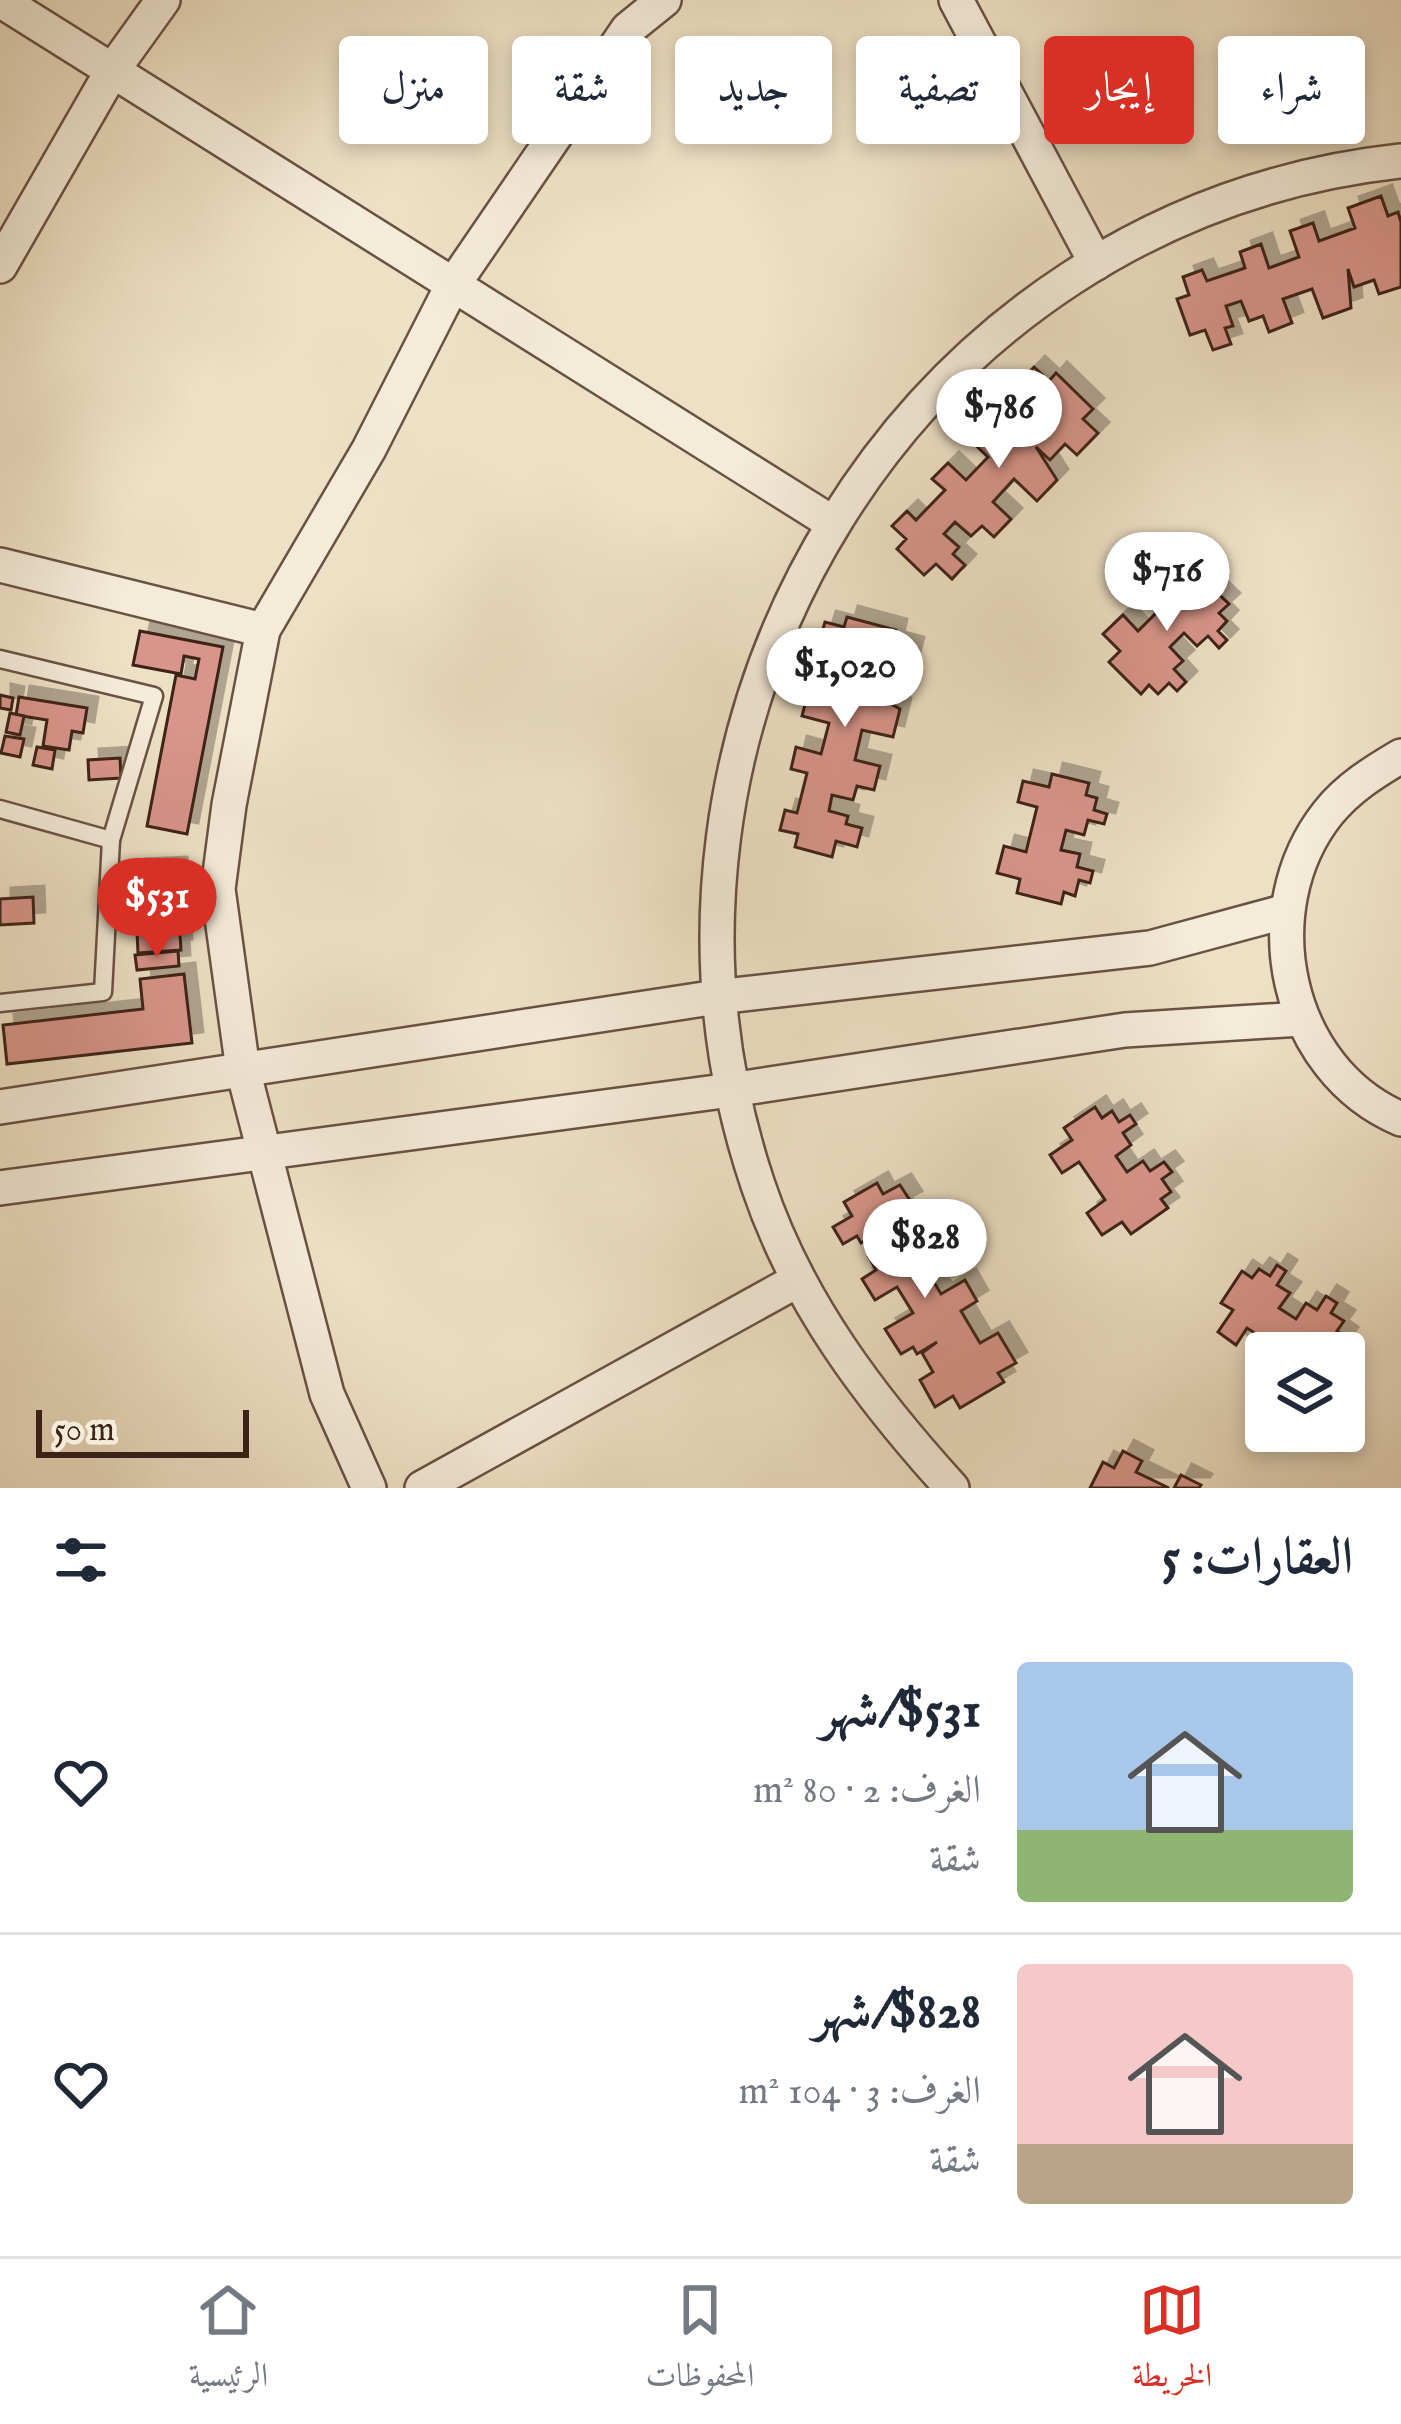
<!DOCTYPE html>
<html lang="ar">
<head>
<meta charset="utf-8">
<style>
  :root { --surface:#fff; --page:#f6f6f7; --text:#1f2937; --muted:#747a83; --line:#e0e1e3; --accent:#d93025 }
  body { margin:0; font-family:"IM FELL English",Amiri,serif; background:var(--page); color:var(--text); direction:rtl; height:100vh; display:flex; flex-direction:column; font-size:45px; white-space:nowrap }
  * { box-sizing:border-box; margin:0 }
  p { font-size:39px; color:var(--muted) }
  .icon { flex:none; width:66px; height:66px; fill:none; stroke:currentColor; stroke-width:2; stroke-linecap:round; stroke-linejoin:round }
  .map { position:relative; height:1488px; overflow:hidden; direction:ltr }
  .panel { display:flex; flex-direction:column; background:var(--surface); flex:1 }
  .panel>* { flex:none }
  .guide { position:absolute; left:36px; top:36px; width:1329px; height:108px; direction:rtl; display:flex; gap:24px }
  .controls { position:absolute; left:1245px; top:1332px; display:grid; gap:24px }
  .controls a { display:grid; place-items:center; width:120px; height:120px; border-radius:12px; background:var(--surface); box-shadow:0 6px 18px #0003; font-size:60px }
  .scale { position:absolute; left:36px; bottom:30px; width:213px; box-sizing:border-box; padding-left:12px; border:6px solid #3d2216; border-top:0; font-size:33px; line-height:42px; white-space:nowrap; color:#3d2216; -webkit-text-stroke:9px #f4ebd9; paint-order:stroke }
  .price { position:absolute; translate:-50% -102px; padding:0 27px; border-radius:42px; background:#fff; color:#222; font-size:39px; line-height:78px; filter:drop-shadow(0 3px 6px #0008) }
  .price::after { content:''; position:absolute; left:50%; top:72px; width:36px; height:27px; margin-left:-18px; background:inherit; clip-path:polygon(0 0,100% 0,50% 100%) }
  .price.active { background:var(--accent); color:#fff }
  ul { padding:0; list-style:none }
  li { display:flex; align-items:center; gap:36px; height:300px; padding:0 48px }
  li+li { border-top:3px solid var(--line) }
  li span { display:grid; place-items:center; flex:none; width:336px; height:240px; border-radius:12px; color:#555 }
  li>.icon { margin-inline-start:auto }
  span .icon { width:144px; height:144px; fill:#fffc; stroke-width:1 }
  li b { font-size:51px }
  h2 { display:flex; justify-content:space-between; align-items:center; height:144px; padding:0 48px; font-size:51px }
  .pill { padding:0 42px; border-radius:12px; background:var(--surface); box-shadow:0 6px 18px #0003; font-size:42px; line-height:108px }
  .pill.active { background:var(--accent); color:#fff }
  .menu { display:flex; justify-content:space-around; align-items:center; height:168px; border-top:3px solid var(--line); background:var(--surface); font-size:33px; color:var(--muted) }
  .menu a { display:grid; justify-items:center; gap:6px }
  .menu .active { color:var(--accent) }
  .map>svg:first-child { display:block }
  .building { fill:#d8958b; stroke:#3d2216; stroke-width:3; filter:url(#shadow) }
  .lines { fill:none; stroke-linecap:round; stroke-linejoin:round }
  .lane-casing { stroke:#695242; stroke-width:21 }
  .street-casing { stroke:#695242; stroke-width:38 }
  .lane { stroke:#f4ebd9; stroke-width:16 }
  .street { stroke:#f4ebd9; stroke-width:33 }
</style>
</head>
<body>
<div class="map">
<svg width="1401" height="1488" viewBox="0 0 1401 1488">
  <defs>
    <filter id="shadow"><feDropShadow dx="11" dy="-11" stdDeviation="0" flood-color="#0004"/></filter>
  </defs>
  <rect width="100%" height="100%" fill="#eee0c5"/>
  <filter id="stains"><feTurbulence type="fractalNoise" baseFrequency=".00167" numOctaves="4"/><feColorMatrix values="0 0 0 0 .2 0 0 0 0 .09 0 0 0 0 .02 0 0 0 .5 -.17"/></filter>
  <radialGradient id="worn" r=".72"><stop offset=".6" stop-color="#630" stop-opacity="0"/><stop offset="1" stop-color="#630" stop-opacity=".3"/></radialGradient>
  <!-- building -->
  <g class="building">
    <polygon points="1381,196 1388,216 1398,212 1401,222 1401,287 1379,294 1374,280 1354,287 1348,269 1351,308 1323,318 1312,289 1283,299 1292,323 1269,332 1263,316 1249,321 1241,301 1226,306 1233,326 1225,328 1231,344 1213,350 1205,330 1190,335 1177,299 1189,295 1183,277 1202,270 1207,281 1245,268 1240,252 1261,244 1269,268 1299,257 1290,231 1313,223 1319,241 1355,228 1348,208"/>
    <polygon points="1034,367 1049,381 1056,373 1093,409 1083,419 1098,433 1077,455 1065,444 1050,460 1036,447 1057,480 1037,501 1014,479 993,502 1011,519 994,537 982,526 971,536 955,522 944,534 959,547 953,554 965,565 952,579 936,564 924,575 897,549 906,539 892,526 907,511 916,520 945,490 932,479 948,463 966,480 988,457 968,438 985,421 998,434 1025,407 1010,392"/>
    <polygon points="1173,569 1192,587 1202,578 1229,604 1219,613 1227,621 1218,631 1227,640 1219,648 1208,636 1197,646 1184,633 1170,647 1183,661 1174,669 1186,682 1177,691 1169,683 1158,694 1149,685 1141,694 1109,662 1120,651 1103,634 1123,615 1138,631 1171,598 1157,584"/>
    <polygon points="847,617 896,630 893,643 913,648 905,678 889,674 884,694 866,690 900,709 893,737 862,730 855,760 880,766 874,790 857,786 853,800 832,795 829,811 848,816 846,824 862,828 857,847 836,841 832,857 795,847 798,834 780,830 785,810 797,813 807,773 791,769 796,747 821,754 829,723 802,716 808,693 826,698 836,661 815,656 825,622 844,627"/>
    <polygon points="140,631 223,647 187,834 147,826 176,675 195,679 199,659 184,656 181,674 133,665"/>
    <polygon points="0,695 13,698 11,710 0,708"/>
    <polygon points="19,697 87,708 83,733 72,731 69,750 43,746 47,720 16,715"/>
    <polygon points="10,713 24,716 20,735 6,732"/>
    <polygon points="5,736 24,739 20,757 1,753"/>
    <polygon points="37,747 55,750 52,769 33,765"/>
    <polygon points="120,758 121,778 89,780 88,760"/>
    <polygon points="1052,774 1089,783 1086,795 1097,798 1094,810 1107,814 1104,824 1088,820 1084,835 1066,830 1061,850 1080,854 1077,867 1093,871 1090,883 1079,880 1075,896 1064,892 1061,904 1017,893 1020,879 997,873 1004,846 1026,852 1037,807 1018,802 1023,781 1049,787"/>
    <polygon points="176,868 181,950 138,953 134,870"/>
    <polygon points="33,897 34,923 0,925 0,899"/>
    <polygon points="178,951 179,966 137,970 135,955"/>
    <polygon points="184,974 192,1043 7,1064 3,1025 143,1009 140,979"/>
    <polygon points="1095,1107 1102,1118 1112,1111 1119,1122 1130,1115 1136,1124 1123,1133 1131,1145 1116,1156 1127,1172 1143,1161 1150,1171 1164,1162 1172,1172 1162,1179 1171,1192 1161,1199 1168,1208 1131,1234 1122,1222 1102,1235 1087,1213 1105,1200 1079,1162 1062,1173 1050,1155 1072,1140 1064,1128"/>
    <polygon points="877,1183 883,1194 900,1185 911,1202 900,1208 921,1244 936,1235 947,1255 925,1267 941,1294 965,1280 977,1301 961,1311 980,1343 998,1333 1016,1363 998,1373 1004,1382 960,1408 953,1396 935,1407 920,1380 933,1372 922,1353 937,1342 917,1354 913,1347 901,1354 885,1329 913,1313 897,1287 875,1300 862,1279 876,1270 869,1257 887,1246 879,1232 861,1243 857,1236 843,1244 833,1227 852,1216 844,1202"/>
    <polygon points="1277,1265 1286,1271 1277,1285 1290,1293 1279,1308 1296,1319 1306,1303 1317,1310 1326,1296 1337,1303 1331,1313 1344,1321 1337,1331 1347,1338 1338,1353 1286,1353 1247,1328 1236,1345 1218,1332 1233,1310 1221,1303 1242,1271 1252,1278 1259,1269 1270,1276"/>
    <polygon points="1123,1451 1142,1461 1136,1472 1169,1488 1090,1488 1103,1462 1114,1468"/>
    <polygon points="1181,1475 1201,1485 1199,1488 1174,1488"/>
  </g>
  <g class="lines">
    <defs>
      <g id="lane">
        <polyline points="0,659 154,696 111,840 103,992 0,1003"/>
        <polyline points="0,809 111,840"/>
      </g>
      <g id="street">
        <polyline points="0,0 831,522"/>
        <polyline points="956,0 1096,263"/>
        <polyline points="0,266 112,71 163,0"/>
        <polyline points="0,565 263,630"/>
        <path d="M 1401,756 C 1374,772 1348,788 1328,813 C 1251,910 1285,1070 1401,1119"/>
        <polyline points="0,1107 717,997 1150,948 1287,911"/>
        <polyline points="0,1188 731,1090 1125,1030 1301,1019"/>
        <polyline points="369,1488 327,1394 243,1070 218,889 229,805 263,630 369,449 451,288 628,29 664,0"/>
        <polyline points="422,1488 798,1280"/>
        <path d="M 952,1488 C 871,1399 797,1302 758,1185 C 602,723 909,214 1401,161"/>
      </g>
    </defs>
    <!-- lane casing -->
    <use href="#lane" class="lane-casing"/>
    <!-- street casing -->
    <use href="#street" class="street-casing"/>
    <!-- lane -->
    <use href="#lane" class="lane"/>
    <!-- street -->
    <use href="#street" class="street"/>
  </g>
  <rect width="100%" height="100%" filter="url(#stains)"/>
  <rect width="100%" height="100%" fill="url(#worn)"/>
</svg>
<div class="controls">
<a><svg class="icon" aria-label="layers" viewBox="0 0 24 24"><path d="M12 4l9 5-9 5-9-5zM3 14l9 5 9-5"/></svg></a>
</div>
<div class="scale">50 m</div>
<b class="price" style="left:999px;top:471px">$786</b>
<b class="price" style="left:1167px;top:634px">$716</b>
<b class="price" style="left:845px;top:730px">$1,020</b>
<b class="price active" style="left:157px;top:960px">$531</b>
<b class="price" style="left:925px;top:1301px">$828</b>
<div class="guide">
<a class="pill">شراء</a>
<a class="pill active">إيجار</a>
<a class="pill">تصفية</a>
<a class="pill">جديد</a>
<a class="pill">شقة</a>
<a class="pill">منزل</a>
</div>
</div>
<section class="panel">
<h2>العقارات: 5<svg class="icon" aria-label="filters" viewBox="0 0 24 24"><path d="M4 7h16M4 17h16"/><circle cx="9" cy="7" r="2"/><circle cx="15" cy="17" r="2"/></svg></h2>
<ul>
<li><span style="background:linear-gradient(#a9c7e8 70%,#8fb573 0)"><svg class="icon" aria-label="home" viewBox="0 0 24 24"><path d="M3 11l9-7 9 7M6 9v11h12V9"/></svg></span><div><b>$531/شهر</b><p>الغرف: 2 · 80 m²</p><p>شقة</p></div><svg class="icon" aria-label="heart" viewBox="0 0 24 24"><path d="M12 20l-8-8c-3-5 5-10 8-4 3-6 11-1 8 4z"/></svg></li>
<li><span style="background:linear-gradient(#f6c9c9 75%,#b9a48a 0)"><svg class="icon" aria-label="home" viewBox="0 0 24 24"><path d="M3 11l9-7 9 7M6 9v11h12V9"/></svg></span><div><b>$828/شهر</b><p>الغرف: 3 · 104 m²</p><p>شقة</p></div><svg class="icon" aria-label="heart" viewBox="0 0 24 24"><path d="M12 20l-8-8c-3-5 5-10 8-4 3-6 11-1 8 4z"/></svg></li>
</ul>
</section>
<nav class="menu">
<a class="active"><svg class="icon" aria-label="map" viewBox="0 0 24 24"><path d="M3 6l6-2 6 2 6-2v14l-6 2-6-2-6 2zM9 4v14M15 6v14"/></svg>الخريطة</a>
<a><svg class="icon" aria-label="saved" viewBox="0 0 24 24"><path d="M7 4h10v16l-5-4-5 4z"/></svg>المحفوظات</a>
<a><svg class="icon" aria-label="home" viewBox="0 0 24 24"><path d="M3 11l9-7 9 7M6 9v11h12V9"/></svg>الرئيسية</a>
</nav>
</body>
</html>
